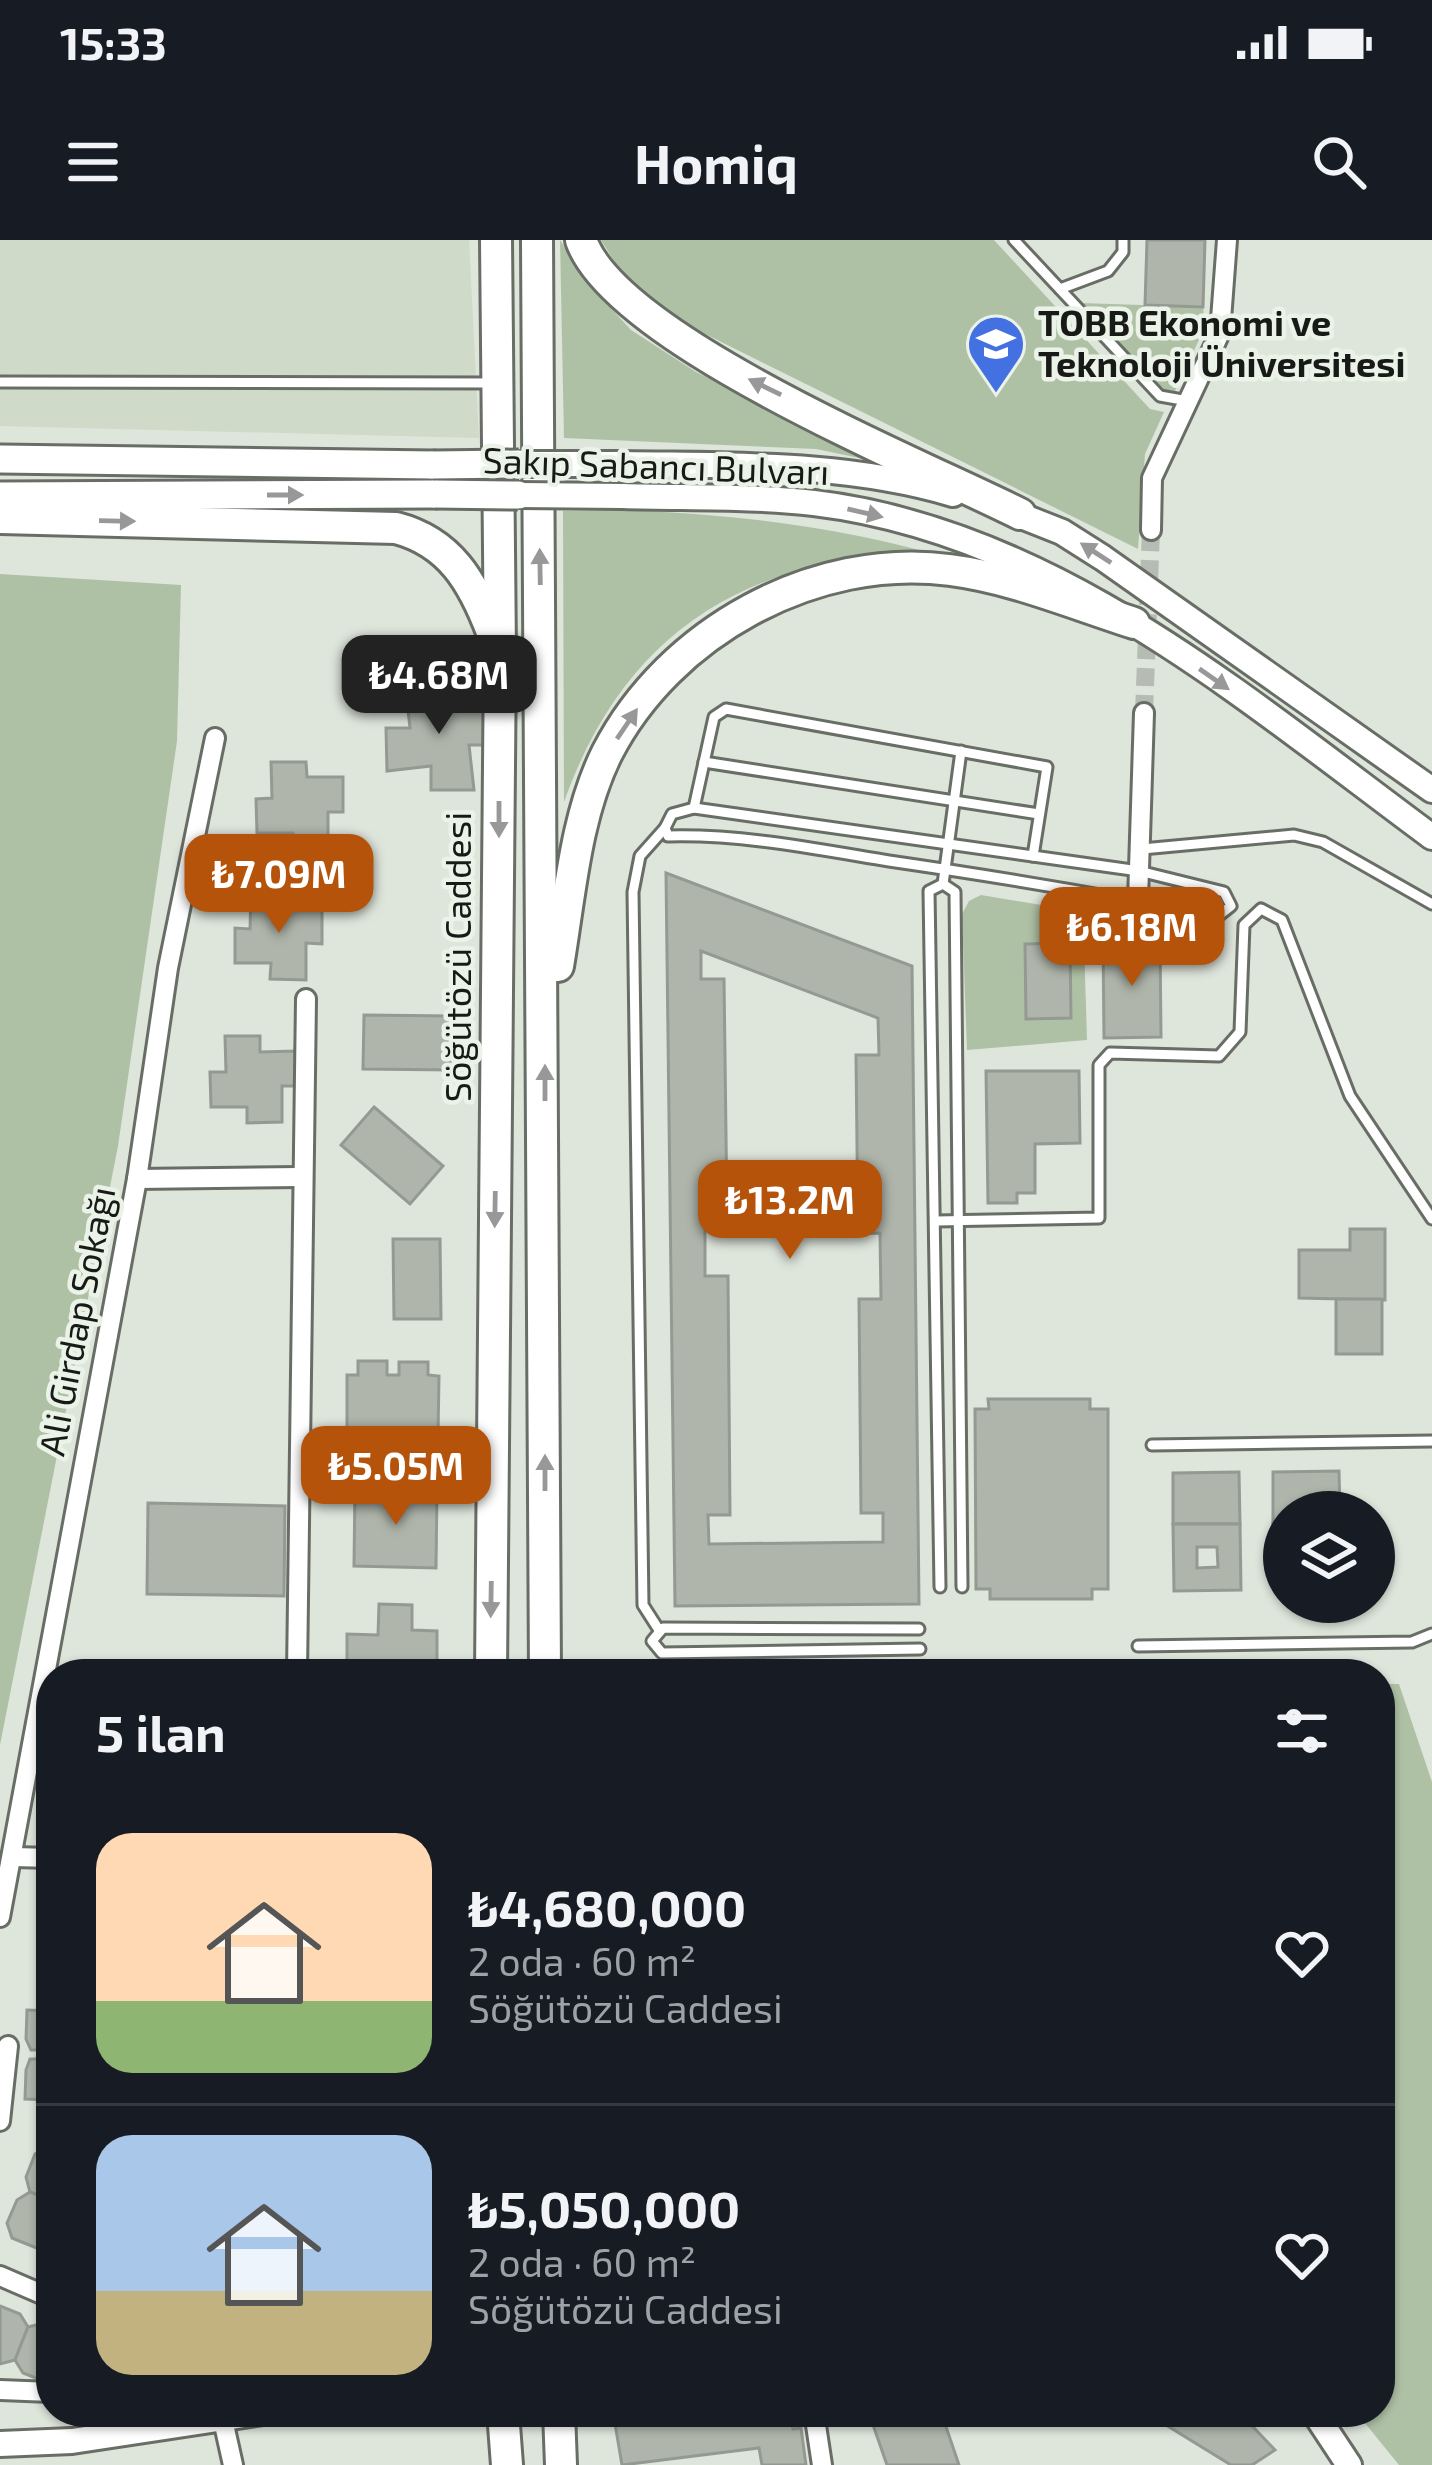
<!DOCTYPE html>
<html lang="tr">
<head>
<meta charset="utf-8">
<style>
  :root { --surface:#171b24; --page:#242831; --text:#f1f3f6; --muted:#9ea1a6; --line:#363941; --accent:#b45309 }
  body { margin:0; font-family:"Exo 2",sans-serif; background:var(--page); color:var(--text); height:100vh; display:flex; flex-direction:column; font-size:45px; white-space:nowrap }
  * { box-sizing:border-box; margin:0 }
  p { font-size:39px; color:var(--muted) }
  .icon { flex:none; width:66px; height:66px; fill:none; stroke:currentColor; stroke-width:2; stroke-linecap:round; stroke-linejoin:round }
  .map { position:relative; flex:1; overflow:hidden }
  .details { position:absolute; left:36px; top:1419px; width:1359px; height:768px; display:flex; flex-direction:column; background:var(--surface); border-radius:48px; box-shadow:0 3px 9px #0004 }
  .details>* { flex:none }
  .buttons { position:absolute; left:1263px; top:1251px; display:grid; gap:24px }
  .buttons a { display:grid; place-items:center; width:132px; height:132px; border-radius:50%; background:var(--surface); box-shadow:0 3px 9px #0004; font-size:60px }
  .price { position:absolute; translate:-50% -102px; padding:0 27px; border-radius:24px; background:var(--accent); color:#fff; font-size:39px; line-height:78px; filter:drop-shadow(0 3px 6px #0008) }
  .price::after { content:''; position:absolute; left:50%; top:72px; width:36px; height:27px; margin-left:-18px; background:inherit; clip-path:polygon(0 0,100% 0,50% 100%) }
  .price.on { background:#222; color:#fff }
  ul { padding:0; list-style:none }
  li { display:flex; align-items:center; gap:36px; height:300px; padding:0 60px }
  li+li { border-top:3px solid var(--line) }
  li span { display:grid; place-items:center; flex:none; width:336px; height:240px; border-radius:36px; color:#555 }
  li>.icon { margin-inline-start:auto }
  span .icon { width:144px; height:144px; fill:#fffc; stroke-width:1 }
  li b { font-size:51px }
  h2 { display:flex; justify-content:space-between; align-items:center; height:144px; padding:0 60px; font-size:51px }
  .status { display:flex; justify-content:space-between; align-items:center; height:84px; padding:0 60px; background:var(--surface); direction:ltr }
  .status svg { height:33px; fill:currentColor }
  header { display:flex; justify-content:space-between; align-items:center; height:156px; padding:0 60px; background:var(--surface); font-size:54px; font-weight:700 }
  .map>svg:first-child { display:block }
  .built { fill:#cfdac9 }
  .green { fill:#afc1a5 }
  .building { fill:#afb5ab; stroke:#949a91; stroke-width:3; fill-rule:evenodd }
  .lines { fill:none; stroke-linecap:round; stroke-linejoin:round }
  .minor-tunnel { stroke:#b6bcb4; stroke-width:18; stroke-dasharray:18 9; stroke-linecap:butt }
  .service-casing { stroke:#686e65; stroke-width:15 }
  .minor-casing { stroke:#686e65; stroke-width:24 }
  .tertiary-casing { stroke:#686e65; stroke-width:30 }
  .secondary-casing { stroke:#686e65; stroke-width:33 }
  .primary-casing { stroke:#686e65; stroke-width:36 }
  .service { stroke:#fff; stroke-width:9 }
  .minor { stroke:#fff; stroke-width:18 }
  .tertiary { stroke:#fff; stroke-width:24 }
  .secondary { stroke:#fff; stroke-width:27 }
  .primary { stroke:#fff; stroke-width:30 }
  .tertiary-bridge-casing { stroke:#686e65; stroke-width:30; stroke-linecap:butt }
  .secondary-bridge-casing { stroke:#686e65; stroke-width:33; stroke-linecap:butt }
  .tertiary-bridge { stroke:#fff; stroke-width:24 }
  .secondary-bridge { stroke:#fff; stroke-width:27 }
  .oneway { fill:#979897 }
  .labels { text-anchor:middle; stroke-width:9; stroke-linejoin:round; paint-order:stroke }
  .poi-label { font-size:36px; font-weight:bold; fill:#181a17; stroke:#ebf2e8; text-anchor:start }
  .street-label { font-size:36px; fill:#181a17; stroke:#ebf2e8 }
</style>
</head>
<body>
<div class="status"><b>15:33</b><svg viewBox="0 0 49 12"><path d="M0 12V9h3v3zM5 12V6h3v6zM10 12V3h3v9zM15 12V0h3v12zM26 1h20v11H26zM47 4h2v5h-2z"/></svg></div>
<header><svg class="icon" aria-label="menu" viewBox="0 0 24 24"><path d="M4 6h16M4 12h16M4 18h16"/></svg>Homiq<svg class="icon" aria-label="search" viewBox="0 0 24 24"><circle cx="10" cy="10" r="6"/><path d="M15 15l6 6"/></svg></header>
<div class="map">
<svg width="1432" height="2225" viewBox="0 0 1432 2225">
  <rect width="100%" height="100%" fill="#dee5db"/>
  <!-- built -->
  <polygon class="built" points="0,0 469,0 479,198 0,186"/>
  <!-- green -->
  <g class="green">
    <polygon points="560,0 583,38 631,90 696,132 888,224 816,209 564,198"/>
    <polygon points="601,0 994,0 1150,169 1164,172 1145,214 1138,309 655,69 622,34"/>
    <polygon points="1080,63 1203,67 1205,87 1175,151 1157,150"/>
    <path d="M 623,270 C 728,274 826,285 927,312 C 749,317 625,390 564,562 L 563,271 Z"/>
    <polygon points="0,334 181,345 177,501 118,906 0,1505"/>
    <polygon points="981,655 1083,672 1087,800 967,810 962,674 969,661"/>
    <polygon points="1380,1444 1399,1444 1432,1542 1432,2225 1399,2225 1356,2172 1380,2172"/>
  </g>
  <!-- building -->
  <g class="building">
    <polygon points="1147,0 1205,0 1203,67 1145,65"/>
    <polygon points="405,444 448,444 448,468 492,462 492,505 469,505 474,550 431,550 431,526 387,531 386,488 410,488"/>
    <polygon points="271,522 306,522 307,537 343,537 343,572 328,572 328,609 293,609 293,593 257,593 256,559 272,558"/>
    <path d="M 666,633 L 912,726 L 919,1364 L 675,1366 ZM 701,711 L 878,778 L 879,815 L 856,815 L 858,994 L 880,993 L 881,1059 L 859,1059 L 861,1273 L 883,1273 L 883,1302 L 709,1304 L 708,1275 L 730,1275 L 728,1036 L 705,1036 L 705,972 L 727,972 L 724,739 L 701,739 Z"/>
    <polygon points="251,652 286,652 286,668 322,668 322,704 306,703 306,740 270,739 271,723 235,723 235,688 250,689"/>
    <polygon points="1160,699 1161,797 1104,798 1103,700"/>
    <polygon points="1070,703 1071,778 1026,779 1025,704"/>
    <polygon points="364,775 454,776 453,830 363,829"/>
    <polygon points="225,796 260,796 260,812 296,811 297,846 282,846 282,882 247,883 247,867 211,867 210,832 226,832"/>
    <polygon points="986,831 1079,831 1080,903 1035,904 1035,953 1017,953 1017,963 988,963"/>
    <polygon points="374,867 443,926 410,964 341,905"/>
    <polygon points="1350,989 1385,989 1385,1060 1299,1058 1299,1010 1350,1010"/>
    <polygon points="393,999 440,999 441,1079 394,1079"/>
    <rect x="1336" y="1059" width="46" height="55"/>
    <polygon points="358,1121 387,1121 387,1135 399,1135 399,1122 428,1122 428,1135 439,1136 438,1195 427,1195 427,1209 398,1209 398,1195 387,1195 387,1208 358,1208 358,1194 347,1194 347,1135 358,1135"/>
    <polygon points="988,1159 1090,1159 1090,1169 1108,1169 1108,1349 1092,1349 1092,1359 990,1359 990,1349 976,1349 975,1169 989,1169"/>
    <polygon points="1339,1231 1340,1272 1284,1272 1284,1283 1273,1283 1273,1232"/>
    <polygon points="1239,1232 1240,1284 1173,1284 1173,1233"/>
    <polygon points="355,1247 437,1249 436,1328 354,1326"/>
    <polygon points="148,1263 285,1266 284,1356 147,1354"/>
    <polygon points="1273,1283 1284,1283 1284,1349 1274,1349"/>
    <path d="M 1173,1284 L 1240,1284 L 1241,1350 L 1174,1351 ZM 1197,1307 L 1217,1307 L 1218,1327 L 1197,1328 Z"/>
    <polygon points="379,1364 412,1365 412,1390 437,1391 437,1424 406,1423 406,1434 347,1428 347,1394 378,1395"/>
    <polygon points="27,1770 51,1771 51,1860 25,1859 26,1830 30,1819 37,1819 38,1810 31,1810 26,1799"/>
    <polygon points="49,1906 51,1907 51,1960 30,1952 26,1937 35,1914"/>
    <polygon points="30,1952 51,1960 51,2007 44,2011 12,1998 7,1983 17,1960"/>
    <polygon points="0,2066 20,2074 28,2087 15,2120 0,2124"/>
    <polygon points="44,2083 51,2086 51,2141 46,2142 23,2133 15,2120 28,2087"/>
    <polygon points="613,2172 790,2172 793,2189 801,2188 806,2225 762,2225 759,2208 622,2225"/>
    <polygon points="903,2172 941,2172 959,2225 887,2225 872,2182"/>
    <polygon points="1157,2172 1239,2172 1275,2210 1252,2225 1231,2225 1158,2180"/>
  </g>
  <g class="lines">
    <!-- minor-tunnel -->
    <polyline class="minor-tunnel" points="1144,473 1151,290"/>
    <defs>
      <g id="service">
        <polyline points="1014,0 1160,156 1188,161"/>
        <polyline points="1060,49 1108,31 1123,12 1123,0"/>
        <polyline points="0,142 493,143"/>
        <polyline points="704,522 1039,574"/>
        <path d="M 694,568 L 1139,631 L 1224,652 L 1231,666 L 1217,677 C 1108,655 999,637 889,621 C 816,609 742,594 668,596 L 665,588 L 672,574 Z"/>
        <polyline points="694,568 714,477 726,469 1047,527 1033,616"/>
        <polyline points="1142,609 1294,595 1323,602 1432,664"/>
        <polyline points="943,644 961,511"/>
        <polyline points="936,981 1099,978 1099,825 1110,813 1219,816 1240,792 1244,685 1261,669 1282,680 1350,856 1432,979"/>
        <polyline points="1152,1205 1432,1201"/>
        <polyline points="940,1347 929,651 943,644 955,652 962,1347"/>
        <polyline points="919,1389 663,1388 652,1401 662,1413 920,1409"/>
        <polyline points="659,1390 643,1365 633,652 640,616 665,588"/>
        <polyline points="1138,1406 1412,1402 1432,1394"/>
      </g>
      <g id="minor">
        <polyline points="1151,290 1152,238 1220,93 1227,0"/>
        <polyline points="1138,660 1144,473"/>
        <polyline points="137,939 300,937"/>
        <polyline points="297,1434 306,759"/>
        <polyline points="14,1617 51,1618"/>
        <polyline points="0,1677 137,939 168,728 215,498"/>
        <polyline points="0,1881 8,1806"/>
        <polyline points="0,2036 51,2058"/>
        <polyline points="0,2150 51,2152"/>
        <polyline points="814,2172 822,2225"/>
        <polyline points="223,2180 233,2225"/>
      </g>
      <g id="tertiary">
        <path d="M 624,224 C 735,226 845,222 953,254"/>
        <path d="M 623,256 C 686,258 752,256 814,263 C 1054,292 1245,459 1432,597"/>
        <polyline points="1004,269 1062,292 1103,318 1432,550"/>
        <polyline points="1314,2172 1349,2225"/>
        <polyline points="0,2204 72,2201 263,2172"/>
      </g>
      <g id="secondary">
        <polyline points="0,219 433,225"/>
        <polyline points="0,256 435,254"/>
      </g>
      <g id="primary">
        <polyline points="537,0 545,1434"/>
        <path d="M 581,0 C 616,100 920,224 1020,274"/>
        <path d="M 0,278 L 396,288 C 450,302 473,342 492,392"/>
        <path d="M 558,726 C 570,656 575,577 607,513 C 669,392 815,312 950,330 C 1013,338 1074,364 1134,383"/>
        <polyline points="491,1434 500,412 496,0"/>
        <polyline points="503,2172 507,2225"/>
        <polyline points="559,2172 561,2225"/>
      </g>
    </defs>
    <!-- service casing -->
    <use href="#service" class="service-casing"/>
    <!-- minor casing -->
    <use href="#minor" class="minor-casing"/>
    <!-- tertiary casing -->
    <use href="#tertiary" class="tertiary-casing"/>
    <!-- secondary casing -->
    <use href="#secondary" class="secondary-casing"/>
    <!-- primary casing -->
    <use href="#primary" class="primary-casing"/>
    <!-- service -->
    <use href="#service" class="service"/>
    <!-- minor -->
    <use href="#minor" class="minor"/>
    <!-- tertiary -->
    <use href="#tertiary" class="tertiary"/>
    <!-- secondary -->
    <use href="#secondary" class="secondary"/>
    <!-- primary -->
    <use href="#primary" class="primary"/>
    <defs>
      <g id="tertiary-bridge">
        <polyline points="519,224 624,224"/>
        <polyline points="518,255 623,256"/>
      </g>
      <g id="secondary-bridge">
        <polyline points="433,225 519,224"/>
        <polyline points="435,254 518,255"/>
      </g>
    </defs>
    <!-- tertiary-bridge casing -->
    <use href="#tertiary-bridge" class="tertiary-bridge-casing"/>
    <!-- secondary-bridge casing -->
    <use href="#secondary-bridge" class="secondary-bridge-casing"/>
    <!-- tertiary-bridge -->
    <use href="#tertiary-bridge" class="tertiary-bridge"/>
    <!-- secondary-bridge -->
    <use href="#secondary-bridge" class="secondary-bridge"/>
  </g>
  <!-- one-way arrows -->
  <defs><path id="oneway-solid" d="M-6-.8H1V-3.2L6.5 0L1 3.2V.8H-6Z" transform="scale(3)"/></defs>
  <g class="oneway">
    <use href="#oneway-solid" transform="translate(765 147) rotate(-154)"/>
    <use href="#oneway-solid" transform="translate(285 255)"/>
    <use href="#oneway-solid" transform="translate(865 273) rotate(13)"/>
    <use href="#oneway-solid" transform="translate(117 281) rotate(1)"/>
    <use href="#oneway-solid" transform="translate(1096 313) rotate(-147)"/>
    <use href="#oneway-solid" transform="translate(540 327) rotate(-91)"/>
    <use href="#oneway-solid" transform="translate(1214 439) rotate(35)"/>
    <use href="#oneway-solid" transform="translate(627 484) rotate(-56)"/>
    <use href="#oneway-solid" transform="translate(499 579) rotate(90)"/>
    <use href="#oneway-solid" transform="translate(545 843) rotate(-90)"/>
    <use href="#oneway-solid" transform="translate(495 969) rotate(91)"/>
    <use href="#oneway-solid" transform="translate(545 1233) rotate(-90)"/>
    <use href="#oneway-solid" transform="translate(491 1359) rotate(91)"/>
  </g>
  <!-- icons -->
  <defs>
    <symbol id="university-pin" viewBox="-11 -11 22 30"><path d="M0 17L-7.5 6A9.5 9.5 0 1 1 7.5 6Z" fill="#4371e2" stroke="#ebf2e8"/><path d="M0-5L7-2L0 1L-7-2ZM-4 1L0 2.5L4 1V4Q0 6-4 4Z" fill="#fff"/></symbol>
  </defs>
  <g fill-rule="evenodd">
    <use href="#university-pin" x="963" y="71" width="66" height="90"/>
  </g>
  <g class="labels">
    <!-- poi labels -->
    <g class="poi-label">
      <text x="1038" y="96">TOBB Ekonomi ve<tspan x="1038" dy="41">Teknoloji Üniversitesi</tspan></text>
    </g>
    <!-- street labels -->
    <g class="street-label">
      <text transform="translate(656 226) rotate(2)" y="13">Sakıp Sabancı Bulvarı</text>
      <text transform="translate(458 717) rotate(-90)" y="13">Söğütözü Caddesi</text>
      <text transform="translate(77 1081) rotate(-79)" y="13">Ali Girdap Sokağı</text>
    </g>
  </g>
</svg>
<div class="buttons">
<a><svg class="icon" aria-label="layers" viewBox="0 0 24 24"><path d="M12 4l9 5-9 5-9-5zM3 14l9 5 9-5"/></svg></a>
</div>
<b class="price on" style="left:439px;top:497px">₺4.68M</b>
<b class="price" style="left:279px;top:696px">₺7.09M</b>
<b class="price" style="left:1132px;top:749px">₺6.18M</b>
<b class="price" style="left:790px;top:1022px">₺13.2M</b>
<b class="price" style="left:396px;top:1288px">₺5.05M</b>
<section class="details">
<h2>5 ilan<svg class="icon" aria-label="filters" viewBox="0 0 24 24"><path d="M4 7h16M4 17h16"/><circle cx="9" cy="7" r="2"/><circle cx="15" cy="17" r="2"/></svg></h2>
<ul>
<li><span style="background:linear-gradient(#ffd9b3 70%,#8fb573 0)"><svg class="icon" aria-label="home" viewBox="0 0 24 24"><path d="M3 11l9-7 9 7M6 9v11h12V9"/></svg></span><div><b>₺4,680,000</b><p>2 oda · 60 m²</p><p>Söğütözü Caddesi</p></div><svg class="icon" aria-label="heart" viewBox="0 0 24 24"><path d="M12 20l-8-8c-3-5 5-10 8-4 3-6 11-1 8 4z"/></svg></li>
<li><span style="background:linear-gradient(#a9c7e8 65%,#c2b280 0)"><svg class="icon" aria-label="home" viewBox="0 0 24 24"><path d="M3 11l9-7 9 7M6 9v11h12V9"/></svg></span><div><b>₺5,050,000</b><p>2 oda · 60 m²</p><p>Söğütözü Caddesi</p></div><svg class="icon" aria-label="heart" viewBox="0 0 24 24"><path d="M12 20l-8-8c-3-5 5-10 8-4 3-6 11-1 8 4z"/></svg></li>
</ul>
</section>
</div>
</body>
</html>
